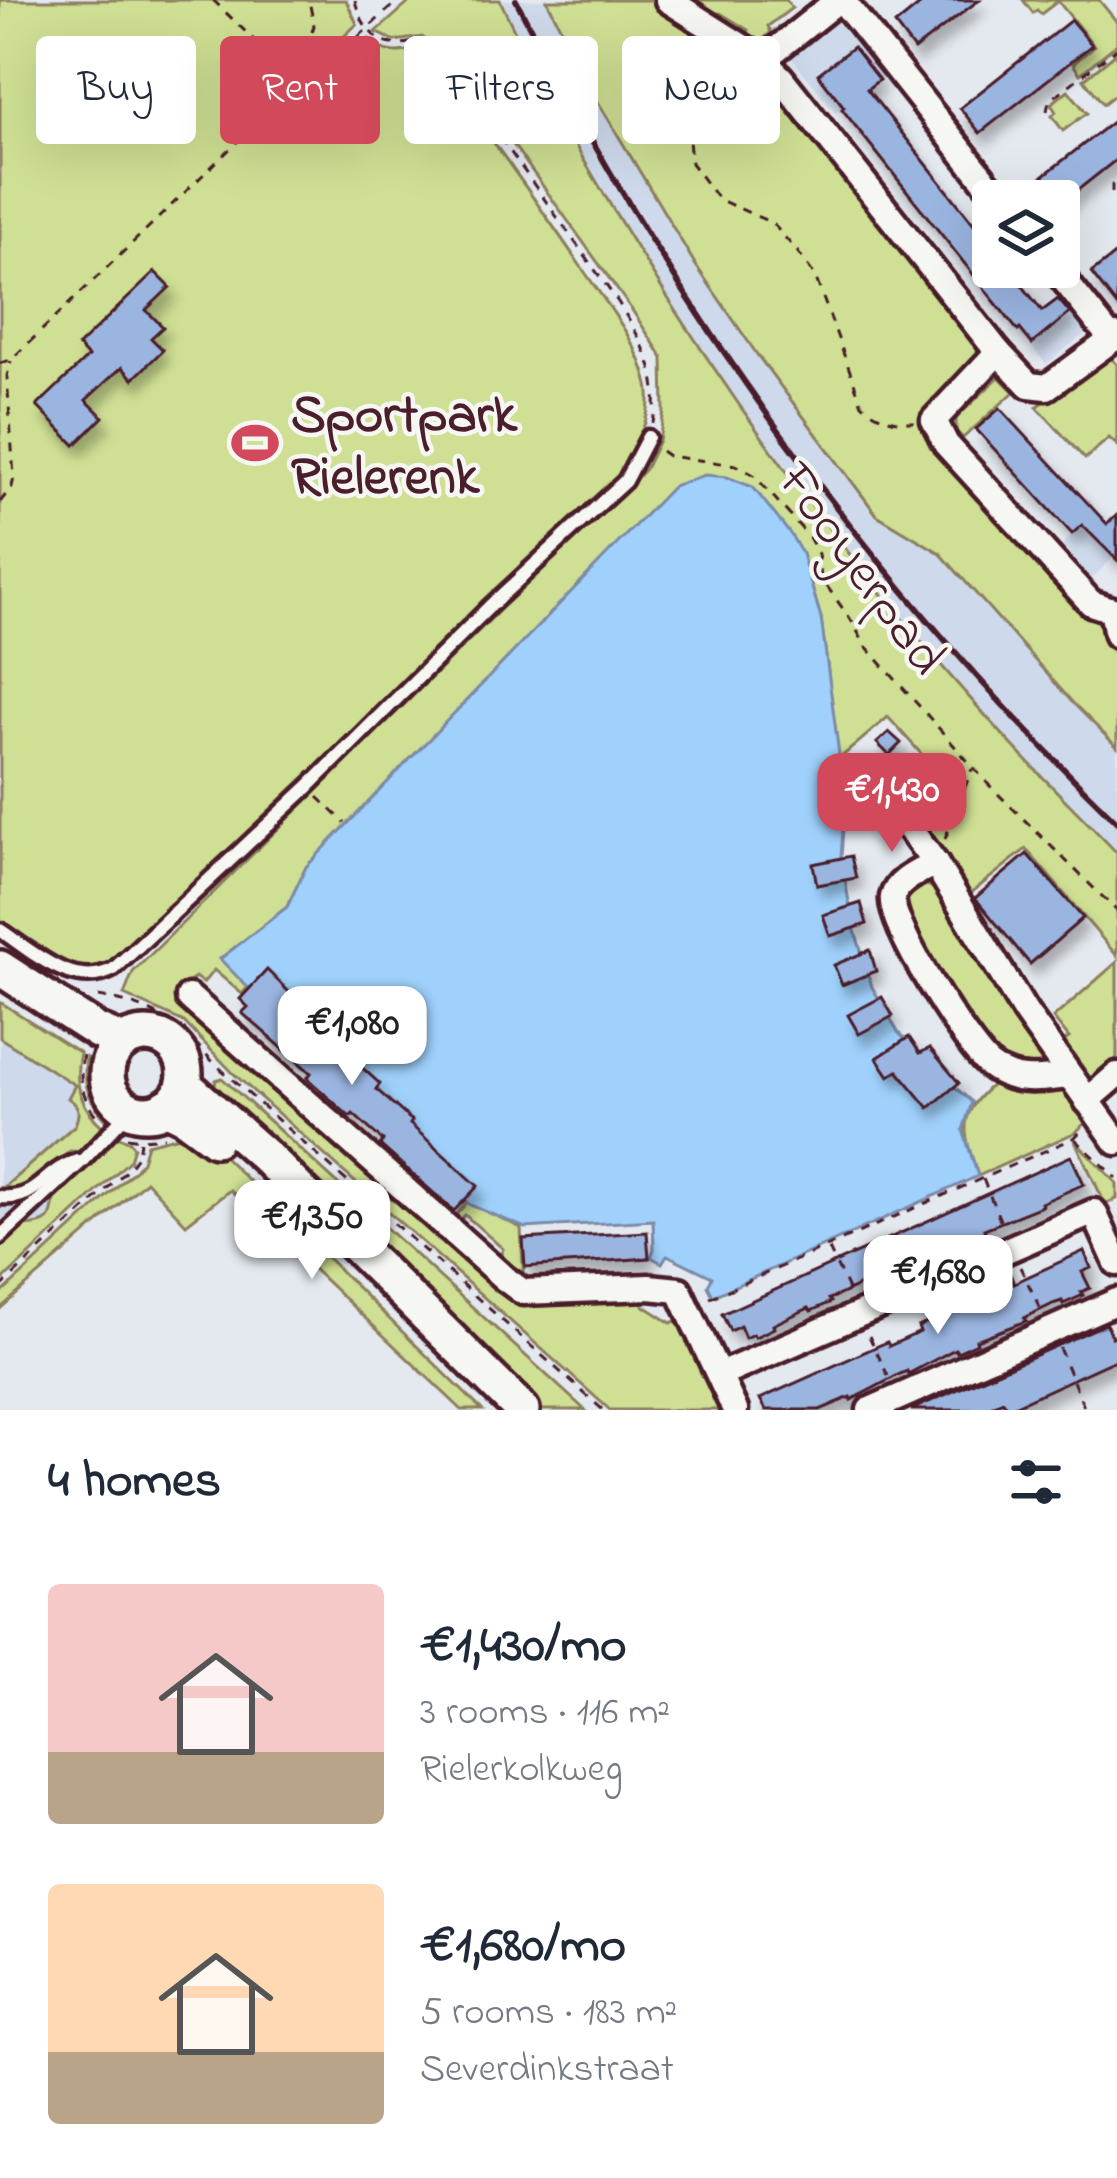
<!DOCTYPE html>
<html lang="en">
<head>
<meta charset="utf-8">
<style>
  :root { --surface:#fff; --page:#f2f2f3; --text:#1f2937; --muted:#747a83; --accent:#d1495b }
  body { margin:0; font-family:"Indie Flower",sans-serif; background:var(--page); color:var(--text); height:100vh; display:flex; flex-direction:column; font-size:45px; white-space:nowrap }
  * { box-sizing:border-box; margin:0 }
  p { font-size:39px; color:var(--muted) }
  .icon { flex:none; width:66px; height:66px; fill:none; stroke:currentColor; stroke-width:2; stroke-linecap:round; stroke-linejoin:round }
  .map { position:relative; height:1410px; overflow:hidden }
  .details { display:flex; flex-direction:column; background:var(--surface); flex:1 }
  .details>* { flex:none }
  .guide { position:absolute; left:36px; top:36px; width:1047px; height:108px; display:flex; gap:24px }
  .buttons { position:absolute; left:972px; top:180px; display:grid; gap:24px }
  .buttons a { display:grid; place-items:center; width:108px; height:108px; border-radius:12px; background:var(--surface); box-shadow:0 12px 48px #0002; font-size:60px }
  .price { position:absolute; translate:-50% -102px; padding:0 27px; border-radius:24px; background:#fff; color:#222; font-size:39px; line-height:78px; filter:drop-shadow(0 3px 6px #0008) }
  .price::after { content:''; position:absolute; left:50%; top:72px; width:36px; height:27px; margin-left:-18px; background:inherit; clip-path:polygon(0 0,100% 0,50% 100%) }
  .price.selected { background:var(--accent); color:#fff }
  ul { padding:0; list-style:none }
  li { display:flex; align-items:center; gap:36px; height:300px; padding:0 48px }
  li span { display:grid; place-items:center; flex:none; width:336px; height:240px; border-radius:12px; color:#555 }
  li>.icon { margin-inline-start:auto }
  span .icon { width:144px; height:144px; fill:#fffc; stroke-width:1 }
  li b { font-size:51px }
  h2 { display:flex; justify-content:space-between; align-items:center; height:144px; padding:0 48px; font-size:51px }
  .pill { padding:0 42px; border-radius:12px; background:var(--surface); box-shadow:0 12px 48px #0002; font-size:42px; line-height:108px }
  .pill.selected { background:var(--accent); color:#fff }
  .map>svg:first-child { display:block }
  .built { fill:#ced9eb }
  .green { fill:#cfdf93; stroke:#8c7f5f; stroke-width:3 }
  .water { fill:#9fd1fc; stroke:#7d8aa8; stroke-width:3 }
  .building { fill:#9bb5e1; stroke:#4a1f2b; stroke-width:3; filter:url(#shadow) }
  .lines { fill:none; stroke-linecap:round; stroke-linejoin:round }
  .lane-casing { stroke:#4a1f2b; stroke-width:21 }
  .street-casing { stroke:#4a1f2b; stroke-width:33 }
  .secondary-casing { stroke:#4a1f2b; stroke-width:42 }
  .path { stroke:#4a1f2b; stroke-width:3; stroke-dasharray:9 9; stroke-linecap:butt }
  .lane { stroke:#f6f6f2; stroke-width:12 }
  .street { stroke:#f6f6f2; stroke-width:24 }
  .secondary { stroke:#f6f6f2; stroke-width:33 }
  .rail { stroke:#4a1f2b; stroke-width:6 }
  .labels { text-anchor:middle; stroke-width:9; stroke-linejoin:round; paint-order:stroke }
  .poi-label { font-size:54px; font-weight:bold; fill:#4a1f2b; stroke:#f6f6f2; text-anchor:start }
  .street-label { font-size:54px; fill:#4a1f2b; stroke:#f6f6f2 }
</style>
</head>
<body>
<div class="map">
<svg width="1117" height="1410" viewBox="0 0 1117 1410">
  <defs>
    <filter id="shadow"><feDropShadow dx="6" dy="11" stdDeviation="6" flood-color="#0004"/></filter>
  </defs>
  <rect width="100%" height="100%" fill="#e4e9ef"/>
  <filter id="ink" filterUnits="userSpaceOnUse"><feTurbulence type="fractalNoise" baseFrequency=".00833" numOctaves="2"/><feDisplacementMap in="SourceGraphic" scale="24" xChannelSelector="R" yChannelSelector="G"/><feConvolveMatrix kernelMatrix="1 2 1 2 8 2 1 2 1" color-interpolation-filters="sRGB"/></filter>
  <g filter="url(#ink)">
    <!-- built -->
    <g class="built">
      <polygon points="471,0 586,0 1117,712 1117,861 854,599"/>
      <polygon points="830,16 840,17 887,73 836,113 788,53"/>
      <polygon points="1062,294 1090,330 1046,364 1018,331"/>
      <polygon points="1096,513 1117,554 1091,579 1062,545"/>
      <polygon points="0,1002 80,1053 78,1091 84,1109 115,1135 91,1161 49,1219 41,1225 23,1226 0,1247"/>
    </g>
    <!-- green -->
    <g class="green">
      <path d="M 0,0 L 346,0 L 357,24 L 337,43 L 342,61 L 369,39 C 384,56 402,53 421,48 C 478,118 529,191 580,265 C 605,302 638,340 648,385 C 655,420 631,451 616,480 L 99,973 L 65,962 L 0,921 Z"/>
      <path d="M 412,0 L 500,0 C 539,86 587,167 636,247 C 742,420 866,585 1003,735 C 1039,775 1079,813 1117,853 L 1117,956 L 1026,849 L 966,897 L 910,816 L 920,765 L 925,758 L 888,717 L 839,759 L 821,618 L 802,554 L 673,487 L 306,867 L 287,907 L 221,958 L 248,987 L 242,994 L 214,970 L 203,983 L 195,977 L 177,996 L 515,1303 L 643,1297 L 643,1305 L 671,1323 L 683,1318 L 725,1410 L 610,1410 L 234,1074 L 184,1022 L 124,995 L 133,972 L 503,607 L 620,496 L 645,469 L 659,440 L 664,411 L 663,358 L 632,310 L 450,57 L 422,37 L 395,41 L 376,32 Z"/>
      <polygon points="547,0 660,0 670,16 764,74 976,337 982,356 934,413 1109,627 1111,648 1117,656 1117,747 1072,702 940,553 877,515 758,356 695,264 591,90"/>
      <polygon points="688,0 786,0 792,8 768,26 771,32 762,40 754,41 747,36 748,30 720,13 711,16"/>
      <polygon points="1023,0 1099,0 1117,22 1117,44 1080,74 1073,64 1094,46 1058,1 1041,14 1037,10 1033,13"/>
      <polygon points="1117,52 1117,93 1103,104 1084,79"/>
      <polygon points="1068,90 1087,113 1063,131 1052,116 1056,112 1051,104"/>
      <polygon points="1106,353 1117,364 1117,445 1109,438 1085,459 1037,407"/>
      <polygon points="999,377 1014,392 963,438 956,431 956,418"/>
      <path d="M 917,880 L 943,893 L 1056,1068 L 1000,1067 C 961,1010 917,956 900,889 Z"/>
      <polygon points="1117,962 1117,1058 1086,1084 1059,1045 1069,1038 1053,1018"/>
      <path d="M 0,1002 L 80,1053 C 73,1084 80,1107 104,1128 L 85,1152 L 70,1151 L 27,1188 L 5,1193 L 1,1190 L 75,1125 C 80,1112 80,1106 68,1098 L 75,1085 L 0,1038 Z"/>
      <path d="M 86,1058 C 97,1068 97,1077 101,1090 C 104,1099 112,1106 116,1114 L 109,1123 C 90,1104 82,1085 86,1058 Z"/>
      <polygon points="222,1078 585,1410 530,1410 210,1100 216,1080"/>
      <path d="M 993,1084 C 1008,1090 1021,1095 1037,1093 C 1050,1092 1057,1087 1070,1090 L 1074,1095 L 1070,1099 L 1086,1122 L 1076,1132 L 978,1176 C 964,1133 955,1116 993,1084 Z"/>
      <path d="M 115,1135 L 130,1142 L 134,1147 L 130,1160 L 0,1283 L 0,1247 L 24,1226 C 47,1225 53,1221 54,1197 Z"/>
      <polygon points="183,1135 210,1143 482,1410 462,1410 230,1190 186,1224 146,1181 0,1309 0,1295 136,1169 142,1161 147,1144"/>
      <polygon points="1075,1141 1117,1183 1117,1199 1105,1204"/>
      <polygon points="467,1202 521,1228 524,1285 497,1262 503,1249 465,1215 453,1227 449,1223"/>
    </g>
    <!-- water -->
    <polygon class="water" points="705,475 727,477 753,487 791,535 802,554 821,618 845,800 841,858 853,924 872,987 898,1032 927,1063 972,1102 963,1130 978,1176 713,1296 708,1286 712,1277 667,1255 662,1263 651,1257 654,1249 653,1220 525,1228 470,1205 338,1080 220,959 287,907 306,867 673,486"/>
    <!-- building -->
    <g class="building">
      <polygon points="926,0 979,0 914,50 895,25"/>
      <polygon points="1071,20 1092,45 980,133 960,108"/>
      <polygon points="853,47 879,80 867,89 993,248 993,267 1008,267 1042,311 1058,299 1070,313 1032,344 1020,329 1018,331 842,109 844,107 818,74"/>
      <polygon points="1117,118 1117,159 1064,201 1034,201 1025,190"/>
      <polygon points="1117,253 1117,306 1091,273"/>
      <polygon points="155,272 170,287 146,310 163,327 151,338 163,350 133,379 122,367 86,400 103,417 75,445 37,406 88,357 78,346"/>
      <polygon points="1000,408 1107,524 1117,515 1117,560 1082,525 1072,534 976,429"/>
      <polygon points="889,732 901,743 889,755 877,743"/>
      <polygon points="1027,854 1083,918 1030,964 975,898"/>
      <polygon points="851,856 856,878 817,885 813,864"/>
      <polygon points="861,903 867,924 830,936 823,915"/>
      <polygon points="870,950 876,971 842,985 834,965"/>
      <polygon points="267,970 315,1018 313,1020 347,1051 346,1053 380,1084 376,1089 412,1121 410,1124 478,1186 454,1211 380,1145 383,1141 353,1114 350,1117 307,1078 311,1073 242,1013 248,1007 240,999"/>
      <polygon points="882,997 893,1016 859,1034 848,1015"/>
      <polygon points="909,1037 920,1053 930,1048 959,1083 929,1108 898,1071 889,1076 877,1058"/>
      <polygon points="1071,1156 1084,1184 1041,1203 1042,1206 984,1229 985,1232 964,1241 963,1238 935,1251 937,1254 916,1263 915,1261 887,1273 889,1276 878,1281 868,1285 867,1282 837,1296 829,1299 831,1302 811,1311 809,1308 781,1321 773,1325 774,1328 755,1337 753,1334 745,1338 740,1326 730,1331 722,1314"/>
      <polygon points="647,1232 649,1258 525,1267 523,1239"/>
      <polygon points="1084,1251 1091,1268 1082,1272 1090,1288 1081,1292 1083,1295 1063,1304 1062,1301 1053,1304 1024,1318 1026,1321 976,1340 977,1343 957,1352 955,1349 908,1374 907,1371 900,1374 851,1400 850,1397 820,1410 766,1410 760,1399 887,1342 889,1346 920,1332 918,1327 999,1290 993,1274 1007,1268 1014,1283"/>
      <polygon points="1106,1324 1112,1337 1117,1335 1117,1359 1007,1409 1003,1401 984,1410 911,1410"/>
    </g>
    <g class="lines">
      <defs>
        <g id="lane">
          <path d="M 0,930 C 33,952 74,991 114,969 L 308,787 L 490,606 L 625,481 L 648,437"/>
          <path d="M 0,1197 C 38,1201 44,1170 77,1161"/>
          <polyline points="0,1237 84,1159 130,1110"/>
        </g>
        <g id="street">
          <polyline points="668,0 763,60 781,78 998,352 1029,385 1047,387 1117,336"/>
          <polyline points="842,0 1001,201"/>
          <polyline points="763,60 838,0"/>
          <polyline points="1054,267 1112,340"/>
          <polyline points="998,352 934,420 946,444 1091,603 1112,610"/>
          <polyline points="1112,610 1117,635"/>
          <polyline points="897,812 935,863 1025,1012 1117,1142"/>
          <path d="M 935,863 C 921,871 897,880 893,897 C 887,923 967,1046 989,1065 C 994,1069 999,1072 1005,1074 C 1024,1083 1049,1078 1069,1076"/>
          <polyline points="189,997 504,1278 523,1292 649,1287 679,1290 735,1410"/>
          <polyline points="1087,1101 1117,1075"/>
          <polyline points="720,1375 1094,1212 1117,1263"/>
          <polyline points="870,1410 1117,1301"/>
        </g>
        <g id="secondary">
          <polyline points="0,968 97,1031 123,1042"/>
          <circle cx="146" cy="1074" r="39"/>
          <polyline points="184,1084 266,1157 522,1410"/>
          <polyline points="166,1107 184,1116 215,1139"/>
        </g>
      </defs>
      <!-- lane casing -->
      <use href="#lane" class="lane-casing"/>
      <!-- street casing -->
      <use href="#street" class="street-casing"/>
      <!-- secondary casing -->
      <use href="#secondary" class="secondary-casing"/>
      <!-- path -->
      <g class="path">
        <polyline points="213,0 255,41 284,52 309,40 314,26 309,0"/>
        <path d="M 355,0 C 359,19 372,42 393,44 C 404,45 413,41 424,42 L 444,59 L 618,302 C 643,343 662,374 653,423"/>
        <path d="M 728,65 L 705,92 L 688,128 L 691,163 L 718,199 L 772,223 L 797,251 L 815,276 L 862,404 C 876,417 895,423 914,422"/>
        <polyline points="1047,111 1049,101 1117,48"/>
        <polyline points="1112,193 1112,185 1117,181"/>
        <polyline points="0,363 11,360 262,118 325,67 399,0"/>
        <polyline points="661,451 668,456 736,465 754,475 809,537 818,554 821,578 851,620 865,645 989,785 1117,911"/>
        <polyline points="0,502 12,487 14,477 7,376 11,361"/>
        <polyline points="318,797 345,823"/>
        <polyline points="945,839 972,769"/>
        <path d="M 98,997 C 151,1005 179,1023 213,1062 L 603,1410"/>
        <path d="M 83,1055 C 78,1079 82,1100 99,1119"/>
        <polyline points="127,1137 141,1139 164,1137"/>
        <polyline points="1075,1139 1117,1178"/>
        <polyline points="983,1179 1002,1225"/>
        <polyline points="829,1249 850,1294"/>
        <polyline points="1020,1267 1042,1312"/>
        <polyline points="0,1288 126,1171 138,1155 140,1141"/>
        <polyline points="710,1298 1074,1138 1083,1129"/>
        <polyline points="869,1336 888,1376"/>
        <polyline points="1059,1348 1084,1407 1090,1410"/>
      </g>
      <!-- lane -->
      <use href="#lane" class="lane"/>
      <!-- street -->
      <use href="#street" class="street"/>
      <!-- secondary -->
      <use href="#secondary" class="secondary"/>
      <!-- rail -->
      <path class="rail" d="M 516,0 C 670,302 873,586 1117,822"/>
    </g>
  </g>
  <!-- icons -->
  <defs>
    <symbol id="stadium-bare" viewBox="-9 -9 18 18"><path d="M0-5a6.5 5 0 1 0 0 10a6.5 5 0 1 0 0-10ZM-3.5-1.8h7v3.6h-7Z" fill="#d1495b" stroke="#f6f6f2" stroke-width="2.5" paint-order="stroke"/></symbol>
  </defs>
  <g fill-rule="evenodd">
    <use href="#stadium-bare" x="222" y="410" width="66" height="66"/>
  </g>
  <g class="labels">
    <!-- poi labels -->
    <g class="poi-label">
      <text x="291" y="431">Sportpark<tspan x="291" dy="62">Rielerenk</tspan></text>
    </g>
    <!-- street labels -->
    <g class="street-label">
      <text transform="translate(864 567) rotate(54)" y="19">Fooyerpad</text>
    </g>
  </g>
</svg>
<div class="buttons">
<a><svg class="icon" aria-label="layers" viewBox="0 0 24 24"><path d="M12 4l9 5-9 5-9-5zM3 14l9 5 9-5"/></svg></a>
</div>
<b class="price selected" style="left:892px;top:855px">€1,430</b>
<b class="price" style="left:352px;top:1088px">€1,080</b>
<b class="price" style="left:312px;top:1282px">€1,350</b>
<b class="price" style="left:938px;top:1337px">€1,680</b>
<div class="guide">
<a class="pill">Buy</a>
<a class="pill selected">Rent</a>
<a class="pill">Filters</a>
<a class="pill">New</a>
</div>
</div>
<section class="details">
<h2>4 homes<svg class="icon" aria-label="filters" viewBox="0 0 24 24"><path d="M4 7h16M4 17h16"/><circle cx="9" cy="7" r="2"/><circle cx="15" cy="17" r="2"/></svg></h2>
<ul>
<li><span style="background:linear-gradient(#f6c9c9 70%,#b9a48a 0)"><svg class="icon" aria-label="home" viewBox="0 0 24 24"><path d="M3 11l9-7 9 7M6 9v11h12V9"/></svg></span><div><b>€1,430/mo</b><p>3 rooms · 116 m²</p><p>Rielerkolkweg</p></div></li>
<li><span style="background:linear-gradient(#ffd9b3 70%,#b9a48a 0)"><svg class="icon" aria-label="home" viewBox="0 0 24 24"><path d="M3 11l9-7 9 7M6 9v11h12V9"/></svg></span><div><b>€1,680/mo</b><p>5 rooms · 183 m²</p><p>Severdinkstraat</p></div></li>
</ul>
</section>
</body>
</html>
